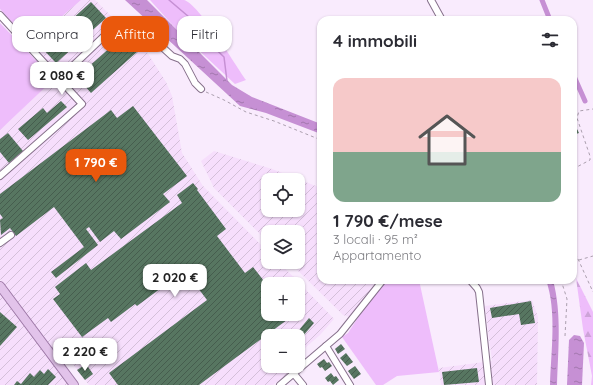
<!DOCTYPE html>
<html lang="it">
<head>
<meta charset="utf-8">
<style>
  :root { --surface:#fff; --page:#f7f7f7; --text:#2b2b33; --muted:#7c7c81; --line:#e1e1e2; --accent:#ea580c }
  body { margin:0; font-family:Quicksand,sans-serif; background:var(--page); color:var(--text); height:100vh; display:flex; flex-direction:column; font-size:15px; white-space:nowrap }
  * { box-sizing:border-box; margin:0 }
  p { font-size:13px; color:var(--muted) }
  .icon { flex:none; width:22px; height:22px; fill:none; stroke:currentColor; stroke-width:2; stroke-linecap:round; stroke-linejoin:round }
  .map { position:relative; flex:1; overflow:hidden }
  .side { position:absolute; left:317px; top:16px; width:260px; height:268px; display:flex; flex-direction:column; background:var(--surface); border-radius:12px; box-shadow:0 1px 3px #0004 }
  .side>* { flex:none }
  .guide { position:absolute; left:12px; top:16px; width:245px; height:36px; display:flex; gap:8px }
  .buttons { position:absolute; left:261px; top:173px; display:grid; gap:8px }
  .buttons a { display:grid; place-items:center; width:44px; height:44px; border-radius:8px; background:var(--surface); box-shadow:0 1px 3px #0004; font-size:20px }
  .price { position:absolute; translate:-50% -34px; padding:0 9px; border-radius:8px; background:#fff; color:#222; font-size:13px; line-height:26px; filter:drop-shadow(0 1px 2px #0008) }
  .price::after { content:''; position:absolute; left:50%; top:24px; width:12px; height:9px; margin-left:-6px; background:inherit; clip-path:polygon(0 0,100% 0,50% 100%) }
  .price.current { background:var(--accent); color:#fff }
  ul { padding:0; list-style:none }
  li { display:grid; align-content:center; gap:8px; height:212px; padding:0 16px }
  li+li { border-top:1px solid var(--line) }
  li span { display:grid; place-items:center; height:124px; border-radius:12px; color:#555 }
  li>.icon { margin-inline-start:auto }
  span .icon { width:72px; height:72px; fill:#fffc; stroke-width:1 }
  li b { font-size:17px }
  h2 { display:flex; justify-content:space-between; align-items:center; height:48px; padding:0 16px; font-size:17px }
  .chip { padding:0 14px; border-radius:12px; background:var(--surface); box-shadow:0 1px 3px #0004; font-size:14px; line-height:36px }
  .chip.current { background:var(--accent); color:#fff }
  .map>svg:first-child { display:block }
  .industrial { fill:url(#industrial-furrows); fill-rule:evenodd }
  .green { fill:#eebdfb }
  .forest { fill:url(#forest-firs) }
  .water { fill:url(#water-ripples) }
  .lines { fill:none; stroke-linecap:round; stroke-linejoin:round }
  .stream { stroke:#c690d4; stroke-width:1.5 }
  .canal { stroke:#c690d4; stroke-width:5 }
  .building { fill:url(#building-hatch) }
  .minor-casing { stroke:#86708b; stroke-width:8 }
  .major-casing { stroke:#9e79a7; stroke-width:10 }
  .path { stroke:#ab9fae; stroke-width:1; stroke-dasharray:3 3; stroke-linecap:butt }
  .minor { stroke:#fff; stroke-width:6 }
  .major { stroke:#e2c3ea; stroke-width:8 }
</style>
</head>
<body>
<div class="map">
<svg width="593" height="385" viewBox="0 0 593 385">
  <defs>
    <pattern id="industrial-furrows" width="10" height="10" patternUnits="userSpaceOnUse"><rect width="10" height="10" fill="#f6defc"/><path d="M-1 1l2-2M0 10L10 0M9 11l2-2" fill="none" stroke="#d4bfd9"/></pattern>
    <pattern id="forest-firs" width="22" height="20" patternUnits="userSpaceOnUse"><rect width="22" height="20" fill="#eebdfb"/><path d="M5 1l3.5 6h-7zM16 11l3.5 6h-7z" fill="#cda3d8"/></pattern>
    <pattern id="water-ripples" width="26" height="14" patternUnits="userSpaceOnUse"><rect width="26" height="14" fill="#c690d4"/><path d="M2 4q2-2 4 0t4 0M15 11q2-2 4 0t4 0" fill="none" stroke="#a277ae"/></pattern>
    <pattern id="building-hatch" width="6" height="6" patternUnits="userSpaceOnUse"><rect width="6" height="6" fill="#577661"/><path d="M-1 1l2-2M0 6l6-6M5 7l2-2" fill="none" stroke="#465d4e"/></pattern>
  </defs>
  <rect width="100%" height="100%" fill="#f9ebfd"/>
  <!-- industrial -->
  <g class="industrial">
    <path d="M 81,0 L 95,0 L 147,52 L 166,82 L 172,96 L 182,153 L 203,186 L 268,252 L 268,262 L 279,262 L 334,319 L 320,335 L 298,354 L 298,336 L 268,336 L 268,366 L 284,366 L 283,368 L 288,373 L 273,385 L 89,385 L 72,363 L 62,362 L 0,279 L 0,130 L 59,74 L 31,43 ZM 268,284 L 298,284 L 298,314 L 268,314 Z"/>
    <path d="M 214,151 L 272,169 L 321,188 L 321,280 L 377,280 L 350,317 L 343,315 L 289,262 L 298,262 L 298,232 L 268,232 L 268,242 L 214,188 L 201,161 ZM 268,180 L 298,180 L 298,210 L 268,210 Z"/>
    <polygon points="0,292 69,385 0,385"/>
    <polygon points="532,300 538,317 537,385 441,385 439,368 492,361 485,306"/>
  </g>
  <!-- green -->
  <g class="green">
    <polygon points="0,0 81,0 31,43 0,9"/>
    <path d="M 150,0 C 159,0 176,0 184,0 C 199,4 236,66 246,80 L 235,84 L 177,30 Z"/>
    <polygon points="0,23 54,79 0,130"/>
    <polygon points="386,280 419,280 439,372 397,376 383,385 376,385 342,337 348,333 370,299"/>
  </g>
  <!-- forest -->
  <polygon class="forest" points="576,278 593,312 593,385 591,385 592,376 583,329"/>
  <!-- water -->
  <g class="water">
    <polygon points="125,0 147,0 232,85 252,97 321,124 321,134 266,113 240,106"/>
    <path d="M 546,280 L 553,280 C 562,314 558,350 557,385 L 550,385 C 551,352 557,311 546,280 Z"/>
    <polygon points="574,335 580,336 584,343 582,385 567,385 569,340"/>
  </g>
  <g class="lines">
    <!-- stream -->
    <polyline class="stream" points="169,0 189,17 204,38 224,57 227,81"/>
    <!-- canal -->
    <g class="canal">
      <polyline points="542,0 550,20"/>
      <polyline points="573,74 585,101"/>
    </g>
  </g>
  <!-- building -->
  <g class="building">
    <polygon points="91,2 106,18 56,63 41,47"/>
    <polygon points="122,37 137,52 91,93 77,77"/>
    <polygon points="61,101 67,107 28,140 18,129 43,108 47,113"/>
    <polygon points="133,106 187,176 163,194 170,202 121,239 114,231 100,242 89,227 86,229 98,245 56,278 51,272 84,247 54,207 16,236 10,228 1,235 0,220 3,218 0,214 0,194 111,110 117,118"/>
    <polygon points="573,121 579,133 573,135"/>
    <polygon points="8,133 23,151 9,163 0,152 0,139"/>
    <polygon points="193,183 198,189 197,190 226,229 217,236 245,273 253,267 268,286 268,314 289,314 291,317 199,385 118,385 109,373 207,300 180,264 171,270 175,275 167,280 169,282 137,306 135,304 111,322 108,318 82,337 53,299 60,294 55,287 86,263 91,270 182,203 177,195"/>
    <polygon points="531,301 535,323 521,325 519,314 492,318 490,308"/>
    <polygon points="0,312 17,327 0,346"/>
    <polygon points="309,318 314,323 298,342 298,336 294,336"/>
    <polygon points="341,344 345,349 338,354 335,349"/>
    <polygon points="346,353 353,362 347,366 340,358"/>
    <polygon points="324,359 327,363 329,362 332,366 325,371 322,367 320,368 317,364"/>
    <polygon points="86,364 93,374 85,380 77,370"/>
    <polygon points="355,366 361,374 354,379 348,371"/>
    <polygon points="477,368 479,382 444,385 442,372"/>
    <polygon points="48,369 56,377 48,385 14,385 17,381 21,384 30,373 34,377 40,370 44,374"/>
    <polygon points="331,373 334,377 336,376 339,380 333,385 330,381 328,382 325,378"/>
  </g>
  <g class="lines">
    <defs>
      <g id="minor">
        <polyline points="431,0 442,20"/>
        <polyline points="0,15 59,79"/>
        <polyline points="0,176 82,104 59,79 120,21 128,20 137,24 172,56 180,59 185,64 195,83 201,89"/>
        <polyline points="0,243 11,235"/>
        <polyline points="470,280 477,288 479,292 489,385"/>
        <polyline points="326,346 350,385"/>
        <polyline points="294,374 303,385"/>
        <polyline points="280,385 340,334 383,280"/>
      </g>
      <polyline id="major" points="0,286 74,385"/>
    </defs>
    <!-- minor casing -->
    <use href="#minor" class="minor-casing"/>
    <!-- major casing -->
    <use href="#major" class="major-casing"/>
    <!-- path -->
    <g class="path">
      <polyline points="206,92 224,100 246,112 274,121 321,140"/>
      <polyline points="573,169 590,160 590,156 577,118 579,111 593,109"/>
      <polyline points="573,248 593,292"/>
      <polyline points="579,260 593,256"/>
      <polyline points="561,280 567,299 565,336"/>
    </g>
    <!-- minor -->
    <use href="#minor" class="minor"/>
    <!-- major -->
    <use href="#major" class="major"/>
  </g>
</svg>
<div class="buttons">
<a><svg class="icon" aria-label="locate" viewBox="0 0 24 24"><circle cx="12" cy="12" r="6"/><path d="M12 2v4M12 18v4M2 12h4M18 12h4"/></svg></a>
<a><svg class="icon" aria-label="layers" viewBox="0 0 24 24"><path d="M12 4l9 5-9 5-9-5zM3 14l9 5 9-5"/></svg></a>
<a>+</a>
<a>−</a>
</div>
<b class="price" style="left:62px;top:96px">2 080 €</b>
<b class="price current" style="left:96px;top:183px">1 790 €</b>
<b class="price" style="left:175px;top:298px">2 020 €</b>
<b class="price" style="left:85px;top:372px">2 220 €</b>
<div class="guide">
<a class="chip">Compra</a>
<a class="chip current">Affitta</a>
<a class="chip">Filtri</a>
</div>
<section class="side">
<h2>4 immobili<svg class="icon" aria-label="filters" viewBox="0 0 24 24"><path d="M4 7h16M4 17h16"/><circle cx="9" cy="7" r="2"/><circle cx="15" cy="17" r="2"/></svg></h2>
<ul>
<li><span style="background:linear-gradient(#f6c9c9 60%,#7fa58c 0)"><svg class="icon" aria-label="home" viewBox="0 0 24 24"><path d="M3 11l9-7 9 7M6 9v11h12V9"/></svg></span><div><b>1 790 €/mese</b><p>3 locali · 95 m²</p><p>Appartamento</p></div></li>
</ul>
</section>
</div>
</body>
</html>
